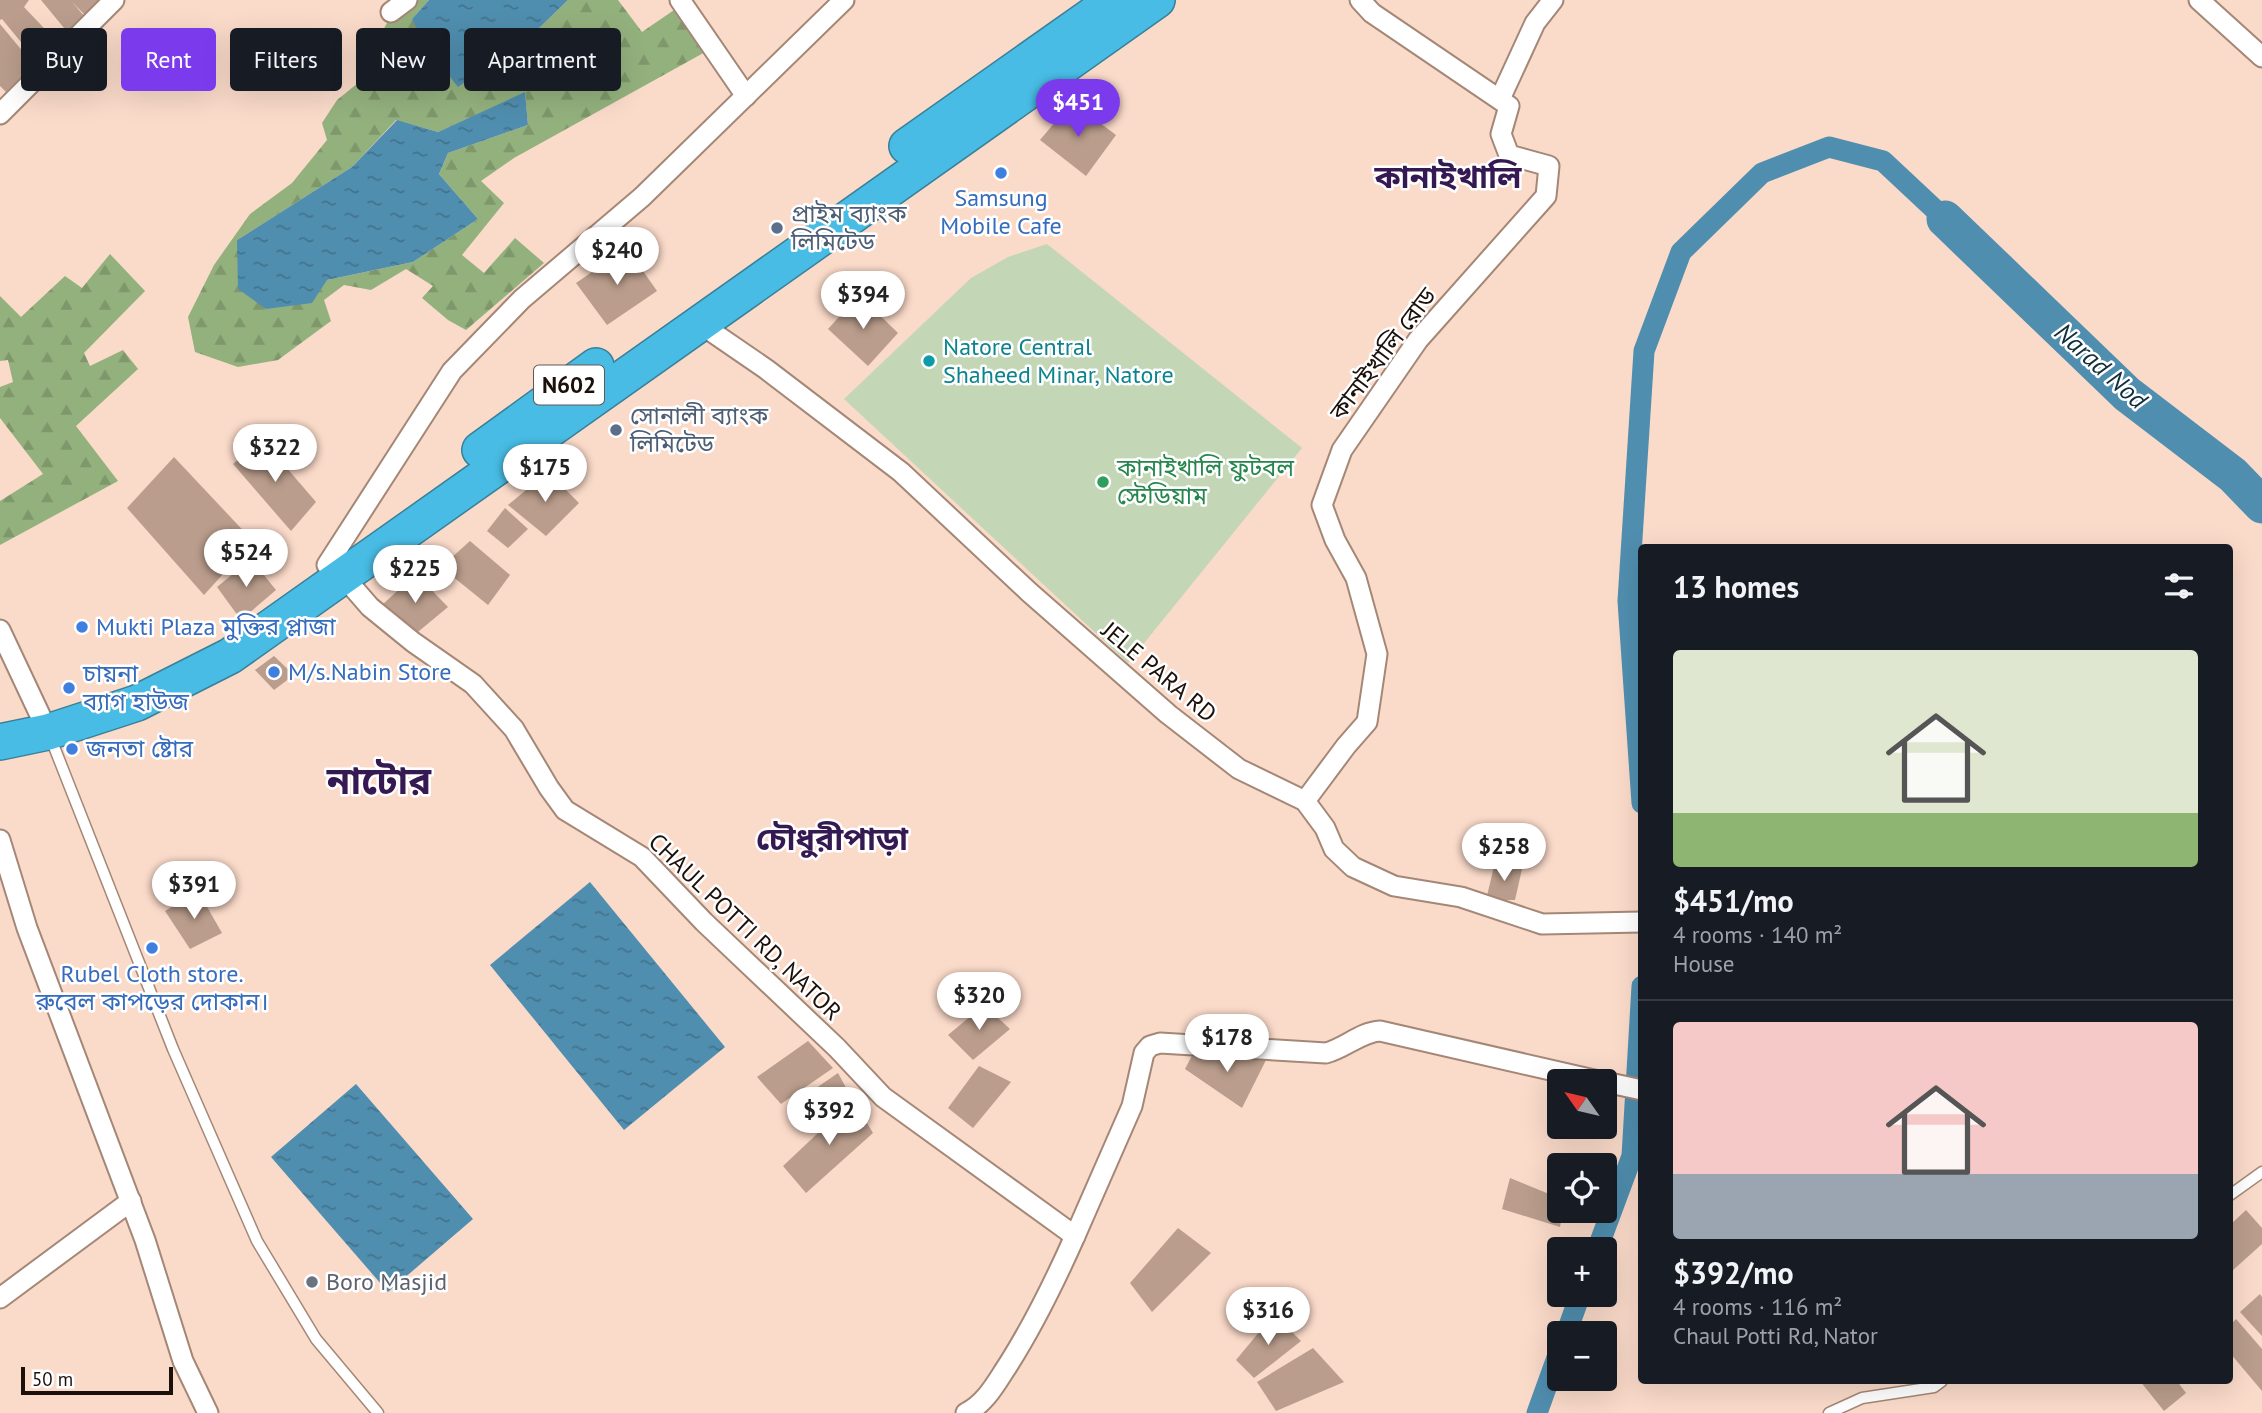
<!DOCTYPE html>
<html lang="en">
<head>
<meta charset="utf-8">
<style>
  :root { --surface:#171b24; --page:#242831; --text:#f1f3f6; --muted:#9ea1a6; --line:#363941; --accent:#7c3aed }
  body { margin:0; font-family:"PT Sans","Noto Sans Bengali",sans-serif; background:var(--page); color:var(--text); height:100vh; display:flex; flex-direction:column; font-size:26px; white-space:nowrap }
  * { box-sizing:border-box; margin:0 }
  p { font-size:23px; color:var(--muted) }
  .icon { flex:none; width:38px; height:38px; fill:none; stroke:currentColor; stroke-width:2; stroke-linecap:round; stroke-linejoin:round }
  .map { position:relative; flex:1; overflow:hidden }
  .sheet { position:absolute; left:1638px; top:544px; width:595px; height:840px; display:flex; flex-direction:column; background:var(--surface); border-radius:7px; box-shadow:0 7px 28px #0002 }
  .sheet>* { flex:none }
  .banner { position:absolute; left:21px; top:28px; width:665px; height:63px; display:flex; gap:14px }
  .needle { width:46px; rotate:304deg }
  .fabs { position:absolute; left:1547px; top:1069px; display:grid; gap:14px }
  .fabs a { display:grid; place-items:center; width:70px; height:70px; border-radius:7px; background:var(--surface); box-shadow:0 7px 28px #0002; font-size:35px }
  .scale { position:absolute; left:21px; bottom:18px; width:152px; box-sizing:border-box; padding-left:7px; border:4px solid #1b100a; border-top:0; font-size:19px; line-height:24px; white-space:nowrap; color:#1b100a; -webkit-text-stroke:5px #fff; paint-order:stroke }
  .price { position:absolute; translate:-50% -60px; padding:0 16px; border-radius:24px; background:#fff; color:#222; font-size:23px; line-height:46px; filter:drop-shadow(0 2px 4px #0008) }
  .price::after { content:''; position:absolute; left:50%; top:42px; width:21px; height:16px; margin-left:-10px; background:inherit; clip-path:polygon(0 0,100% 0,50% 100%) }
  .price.selected { background:var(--accent); color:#fff }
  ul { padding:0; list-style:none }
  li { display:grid; align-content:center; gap:14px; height:371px; padding:0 35px }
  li+li { border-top:2px solid var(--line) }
  li span { display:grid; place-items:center; height:217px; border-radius:7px; color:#555 }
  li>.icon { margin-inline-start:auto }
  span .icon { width:126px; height:126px; fill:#fffc; stroke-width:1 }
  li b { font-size:30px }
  h2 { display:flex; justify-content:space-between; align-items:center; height:84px; padding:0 35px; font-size:30px }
  .pill { padding:0 24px; border-radius:7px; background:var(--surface); box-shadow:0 7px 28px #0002; font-size:24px; line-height:63px }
  .pill.selected { background:var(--accent); color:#fff }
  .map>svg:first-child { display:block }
  .forest { fill:url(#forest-firs); fill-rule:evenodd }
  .green { fill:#c3d7b6 }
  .water { fill:url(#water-ripples) }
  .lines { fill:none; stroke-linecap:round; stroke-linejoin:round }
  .canal { stroke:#508eaf; stroke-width:21 }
  .river { stroke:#508eaf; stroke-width:37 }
  .building { fill:#ba9d8c }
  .lane-casing { stroke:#a48776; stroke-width:13 }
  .street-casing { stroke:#a48776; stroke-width:23 }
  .highway-casing { stroke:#388098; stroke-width:38 }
  .lane { stroke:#fff; stroke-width:10 }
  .street { stroke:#fff; stroke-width:19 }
  .highway { stroke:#48bce4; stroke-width:35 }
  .shop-dot { fill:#3f7fe0; stroke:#fff; stroke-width:2.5 }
  .service-dot { fill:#5c6f8a; stroke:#fff; stroke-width:2.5 }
  .culture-dot { fill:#0f9aa8; stroke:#fff; stroke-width:2.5 }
  .leisure-dot { fill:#2e9e5b; stroke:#fff; stroke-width:2.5 }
  .worship-dot { fill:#6b7280; stroke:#fff; stroke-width:2.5 }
  .labels { text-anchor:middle; stroke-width:5; stroke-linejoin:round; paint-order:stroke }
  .shield { fill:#fff; stroke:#5f5854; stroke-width:2 }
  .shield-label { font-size:23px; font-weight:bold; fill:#1b100a }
  .shop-label { font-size:24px; fill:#366cbe; stroke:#fff; text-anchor:start }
  .service-label { font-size:24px; fill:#4e5e75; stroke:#fff; text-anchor:start }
  .culture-label { font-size:24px; fill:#0d838f; stroke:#fff; text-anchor:start }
  .street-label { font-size:24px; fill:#1b100a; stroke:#fff }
  .leisure-label { font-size:24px; fill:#27864d; stroke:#fff; text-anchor:start }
  .worship-label { font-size:24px; fill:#5b616d; stroke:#fff; text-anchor:start }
  .water-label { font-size:26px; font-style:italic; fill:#102e3c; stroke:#fff }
  .district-label { font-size:32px; font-weight:bold; fill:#351952; stroke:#fff }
  .town-label { font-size:38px; font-weight:bold; fill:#351952; stroke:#fff }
</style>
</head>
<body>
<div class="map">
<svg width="2262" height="1413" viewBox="0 0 2262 1413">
  <defs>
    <pattern id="forest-firs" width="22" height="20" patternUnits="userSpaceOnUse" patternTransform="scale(1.75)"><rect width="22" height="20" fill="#93b17d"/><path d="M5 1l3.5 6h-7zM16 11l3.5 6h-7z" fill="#7e976b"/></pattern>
    <pattern id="water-ripples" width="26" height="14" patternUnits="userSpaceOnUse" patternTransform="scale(1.75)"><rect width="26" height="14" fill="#508eaf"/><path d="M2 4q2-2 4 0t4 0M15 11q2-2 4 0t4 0" fill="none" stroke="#42738d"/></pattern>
  </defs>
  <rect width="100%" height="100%" fill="#fadac9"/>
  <!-- forest -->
  <g class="forest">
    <path d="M 409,0 L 429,0 L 412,19 L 532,35 L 568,0 L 618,0 L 642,32 L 677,8 L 707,51 L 514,158 L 481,181 L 504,203 L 462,255 L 484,273 L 515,238 L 544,263 L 466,330 L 448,320 L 422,298 L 433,286 L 406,269 L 371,290 L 344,285 L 324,300 L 331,321 L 278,360 L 238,367 L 195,352 L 188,317 L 214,265 L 250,214 L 292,183 L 327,140 L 322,123 L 337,100 L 384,62 C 376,29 386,22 409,0 ZM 525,93 L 528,125 L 448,153 L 439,174 L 478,219 L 413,262 L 327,280 L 237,240 L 352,167 L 396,120 L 438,132 Z"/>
    <polygon points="110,254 145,291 84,353 90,366 123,350 138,369 76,426 118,481 0,545 0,501 43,474 0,418 0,387 13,382 8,360 0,361 0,296 21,317 65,276 82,288"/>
  </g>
  <!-- green -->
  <polygon class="green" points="1047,244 1302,448 1128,663 844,399 971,278 1008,257"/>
  <!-- water -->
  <g class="water">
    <polygon points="429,0 568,0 532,35 458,87 428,49 412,19"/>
    <polygon points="525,92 528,125 448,153 439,174 478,219 413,262 327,280 312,303 266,309 238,289 237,240 352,167 397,120 438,132"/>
    <polygon points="590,882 725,1047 624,1130 490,965"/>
    <polygon points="356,1084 473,1219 388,1292 271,1157"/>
  </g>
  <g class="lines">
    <!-- canal -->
    <g class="canal">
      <polyline points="1642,803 1628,601 1644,351 1681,252 1762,173 1829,147 1883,161 1945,219"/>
      <polyline points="1597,1250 1632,1156 1642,986"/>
      <polyline points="1566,1334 1580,1295"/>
      <polyline points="1537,1413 1559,1352"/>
    </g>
    <!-- river -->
    <polyline class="river" points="1945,219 2127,394 2233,475 2262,505"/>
  </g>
  <!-- building -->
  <g class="building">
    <polygon points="0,0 29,0 24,7 59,44 39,64 2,19 0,20"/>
    <polygon points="41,0 110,0 90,20 72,2 85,17 69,34"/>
    <polygon points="0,24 34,65 6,92 0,86"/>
    <polygon points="1072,102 1116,135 1086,176 1040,140"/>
    <polygon points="627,248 657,291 607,325 576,283"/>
    <polygon points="859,295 898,333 868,366 828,329"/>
    <polygon points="261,438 316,502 291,531 233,464"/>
    <polygon points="174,457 253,541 204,595 127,508"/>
    <polygon points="548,472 579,503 546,536 508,505"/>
    <polygon points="505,508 528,529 508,548 487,531"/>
    <polygon points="470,541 510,575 488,605 441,567"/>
    <polygon points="251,559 276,590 241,620 217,587"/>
    <polygon points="416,574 448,607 413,636 383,604"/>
    <polygon points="274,656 294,675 274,690 255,670"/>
    <polygon points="1495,862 1522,869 1515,900 1486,900"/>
    <polygon points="198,891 222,933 190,949 165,911"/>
    <polygon points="984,1005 1010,1029 973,1060 948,1035"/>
    <polygon points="808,1041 833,1068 781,1104 757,1077"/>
    <polygon points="1195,1050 1266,1060 1242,1108 1185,1069"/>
    <polygon points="979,1066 1011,1082 973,1128 948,1108"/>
    <polygon points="838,1073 850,1095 810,1124 796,1102"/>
    <polygon points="853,1100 873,1133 806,1193 783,1166"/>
    <polygon points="1510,1178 1559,1198 1559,1211 1563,1211 1560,1227 1502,1209"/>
    <polygon points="2246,1210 2262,1228 2262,1244 2232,1271 2230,1268 2230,1225"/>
    <polygon points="1178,1228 1211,1253 1152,1312 1130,1283"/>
    <polygon points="2260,1294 2262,1297 2262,1336 2240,1312"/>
    <polygon points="1274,1314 1301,1341 1254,1378 1236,1360"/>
    <polygon points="2236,1319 2262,1349 2262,1391 2230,1353 2230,1325"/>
    <polygon points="1313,1348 1344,1382 1276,1411 1257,1382"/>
    <polygon points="2140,1381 2177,1381 2186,1393 2164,1411"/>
  </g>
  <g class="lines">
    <defs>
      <g id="lane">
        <polyline points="51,739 173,1049 257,1241 316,1339 378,1413"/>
        <polyline points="2230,1195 2262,1172"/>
        <polyline points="1829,1413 1862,1398 1934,1387 1942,1381"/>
      </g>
      <g id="street">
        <polyline points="680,0 746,96"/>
        <polyline points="2199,0 2262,57"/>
        <polyline points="391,12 407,0"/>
        <polyline points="1500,99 1535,23 1553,0"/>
        <polyline points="0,114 114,0"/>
        <polyline points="699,323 766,369 901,472 1029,592 1168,714 1239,769 1305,801 1325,828 1334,849 1353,867 1394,886 1461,897 1542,924 1642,922"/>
        <polyline points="327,565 452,371 522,299 642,197 844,0"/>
        <path d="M 343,576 L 370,607 L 413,642 L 473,684 L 514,729 L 549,788 L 565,810 L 642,857 L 704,922 L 837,1048 L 883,1097 L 1075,1236 L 1132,1106 L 1144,1053 L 1150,1046 L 1160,1043 L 1326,1053 C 1345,1048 1361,1032 1380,1031 L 1603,1082"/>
        <polyline points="0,630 48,732"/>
        <polyline points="1305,801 1346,746 1367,722 1377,654 1356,578 1335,540 1322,505 1342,450 1418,340 1546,196 1549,166 1509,155 1501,134 1509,106 1372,13 1360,0"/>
        <polyline points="0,840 27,928 145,1240 183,1361 208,1413"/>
        <polyline points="1605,1082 1642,1090"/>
        <polyline points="0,1298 131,1201"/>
        <path d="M 966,1413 C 986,1403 996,1383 1008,1365 C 1034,1324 1055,1281 1075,1236"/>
      </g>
      <g id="highway">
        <polyline points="907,146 1114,0"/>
        <polyline points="480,450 596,366"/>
        <polyline points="0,742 48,732 137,703 230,656 1157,0"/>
      </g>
    </defs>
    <!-- lane casing -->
    <use href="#lane" class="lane-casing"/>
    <!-- street casing -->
    <use href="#street" class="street-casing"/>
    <!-- highway casing -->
    <use href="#highway" class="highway-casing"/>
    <!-- lane -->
    <use href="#lane" class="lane"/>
    <!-- street -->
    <use href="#street" class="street"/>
    <!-- highway -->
    <use href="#highway" class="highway"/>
  </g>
  <!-- markers -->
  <g class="shop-dot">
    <circle cx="1001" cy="173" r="7"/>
    <circle cx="82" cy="627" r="7"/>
    <circle cx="274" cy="672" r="7"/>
    <circle cx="69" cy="688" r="7"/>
    <circle cx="72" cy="749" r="7"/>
    <circle cx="152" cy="948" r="7"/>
  </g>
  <g class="service-dot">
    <circle cx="777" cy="228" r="7"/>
    <circle cx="616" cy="430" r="7"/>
  </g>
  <circle class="culture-dot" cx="929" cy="361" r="7"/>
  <circle class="leisure-dot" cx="1103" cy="482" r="7"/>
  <circle class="worship-dot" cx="312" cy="1282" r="7"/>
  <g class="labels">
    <!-- shield labels -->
    <rect class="shield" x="534" y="365.5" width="70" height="39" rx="5"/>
    <g class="shield-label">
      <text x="569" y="393">N602</text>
    </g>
    <!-- shop labels -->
    <g class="shop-label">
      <text x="1001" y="206" text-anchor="middle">Samsung<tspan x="1001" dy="28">Mobile Cafe</tspan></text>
      <text x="96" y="635">Mukti Plaza মুক্তির প্লাজা</text>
      <text x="288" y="680">M/s.Nabin Store</text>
      <text x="83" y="682">চায়না<tspan x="83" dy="28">ব্যাগ হাউজ</tspan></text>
      <text x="86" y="757">জনতা ষ্টোর</text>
      <text x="152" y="982" text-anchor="middle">Rubel Cloth store.<tspan x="152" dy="28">রুবেল কাপড়ের দোকান।</tspan></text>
    </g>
    <!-- service labels -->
    <g class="service-label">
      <text x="791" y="222">প্রাইম ব্যাংক<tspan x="791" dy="28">লিমিটেড</tspan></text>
      <text x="630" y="424">সোনালী ব্যাংক<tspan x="630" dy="28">লিমিটেড</tspan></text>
    </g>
    <!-- culture labels -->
    <g class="culture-label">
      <text x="943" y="355">Natore Central<tspan x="943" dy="28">Shaheed Minar, Natore</tspan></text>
    </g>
    <!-- street labels -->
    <g class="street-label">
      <text transform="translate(1383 354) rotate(-53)" y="8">কানাইখালি রোড</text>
      <text transform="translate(1159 672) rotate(40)" y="8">JELE PARA RD</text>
      <text transform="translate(745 927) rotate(44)" y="8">CHAUL POTTI RD, NATOR</text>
    </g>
    <!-- leisure labels -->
    <g class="leisure-label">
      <text x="1117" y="476">কানাইখালি ফুটবল<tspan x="1117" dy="28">স্টেডিয়াম</tspan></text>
    </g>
    <!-- worship labels -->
    <g class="worship-label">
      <text x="326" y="1290">Boro Masjid</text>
    </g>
    <!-- water labels -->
    <g class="water-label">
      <text transform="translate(2101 366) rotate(42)" y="9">Narad Nod</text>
    </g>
    <!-- district labels -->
    <g class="district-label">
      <text x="1448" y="188">কানাইখালি</text>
      <text x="832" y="850">চৌধুরীপাড়া</text>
    </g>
    <!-- town labels -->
    <g class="town-label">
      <text x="379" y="794">নাটোর</text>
    </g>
  </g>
</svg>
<div class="fabs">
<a><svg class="needle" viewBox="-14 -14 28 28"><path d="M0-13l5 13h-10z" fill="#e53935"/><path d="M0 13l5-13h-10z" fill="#9ea1a6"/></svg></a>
<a><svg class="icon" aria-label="locate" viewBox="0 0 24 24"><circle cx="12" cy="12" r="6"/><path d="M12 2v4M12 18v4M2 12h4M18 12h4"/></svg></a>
<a>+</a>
<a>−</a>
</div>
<div class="scale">50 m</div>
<b class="price selected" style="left:1078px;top:139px">$451</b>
<b class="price" style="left:617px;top:287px">$240</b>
<b class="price" style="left:863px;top:331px">$394</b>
<b class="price" style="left:275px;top:484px">$322</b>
<b class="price" style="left:545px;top:504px">$175</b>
<b class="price" style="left:246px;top:589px">$524</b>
<b class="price" style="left:415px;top:605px">$225</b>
<b class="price" style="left:1504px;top:883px">$258</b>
<b class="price" style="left:194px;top:921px">$391</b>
<b class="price" style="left:979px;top:1032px">$320</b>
<b class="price" style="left:1227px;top:1074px">$178</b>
<b class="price" style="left:829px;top:1147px">$392</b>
<b class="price" style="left:1268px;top:1347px">$316</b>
<div class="banner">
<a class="pill">Buy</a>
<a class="pill selected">Rent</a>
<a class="pill">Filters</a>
<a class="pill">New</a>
<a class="pill">Apartment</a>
</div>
<section class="sheet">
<h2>13 homes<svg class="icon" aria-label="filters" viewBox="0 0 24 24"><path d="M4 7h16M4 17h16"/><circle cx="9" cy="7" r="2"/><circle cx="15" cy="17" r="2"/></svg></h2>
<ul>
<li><span style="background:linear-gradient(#dfe7d0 75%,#8fb573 0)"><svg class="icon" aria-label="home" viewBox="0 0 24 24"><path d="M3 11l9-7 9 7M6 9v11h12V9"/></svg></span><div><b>$451/mo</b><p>4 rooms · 140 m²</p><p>House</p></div></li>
<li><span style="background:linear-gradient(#f6c9c9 70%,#9aa5b1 0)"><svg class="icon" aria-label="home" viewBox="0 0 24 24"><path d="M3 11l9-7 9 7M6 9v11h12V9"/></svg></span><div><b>$392/mo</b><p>4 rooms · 116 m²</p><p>Chaul Potti Rd, Nator</p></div></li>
</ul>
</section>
</div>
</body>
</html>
